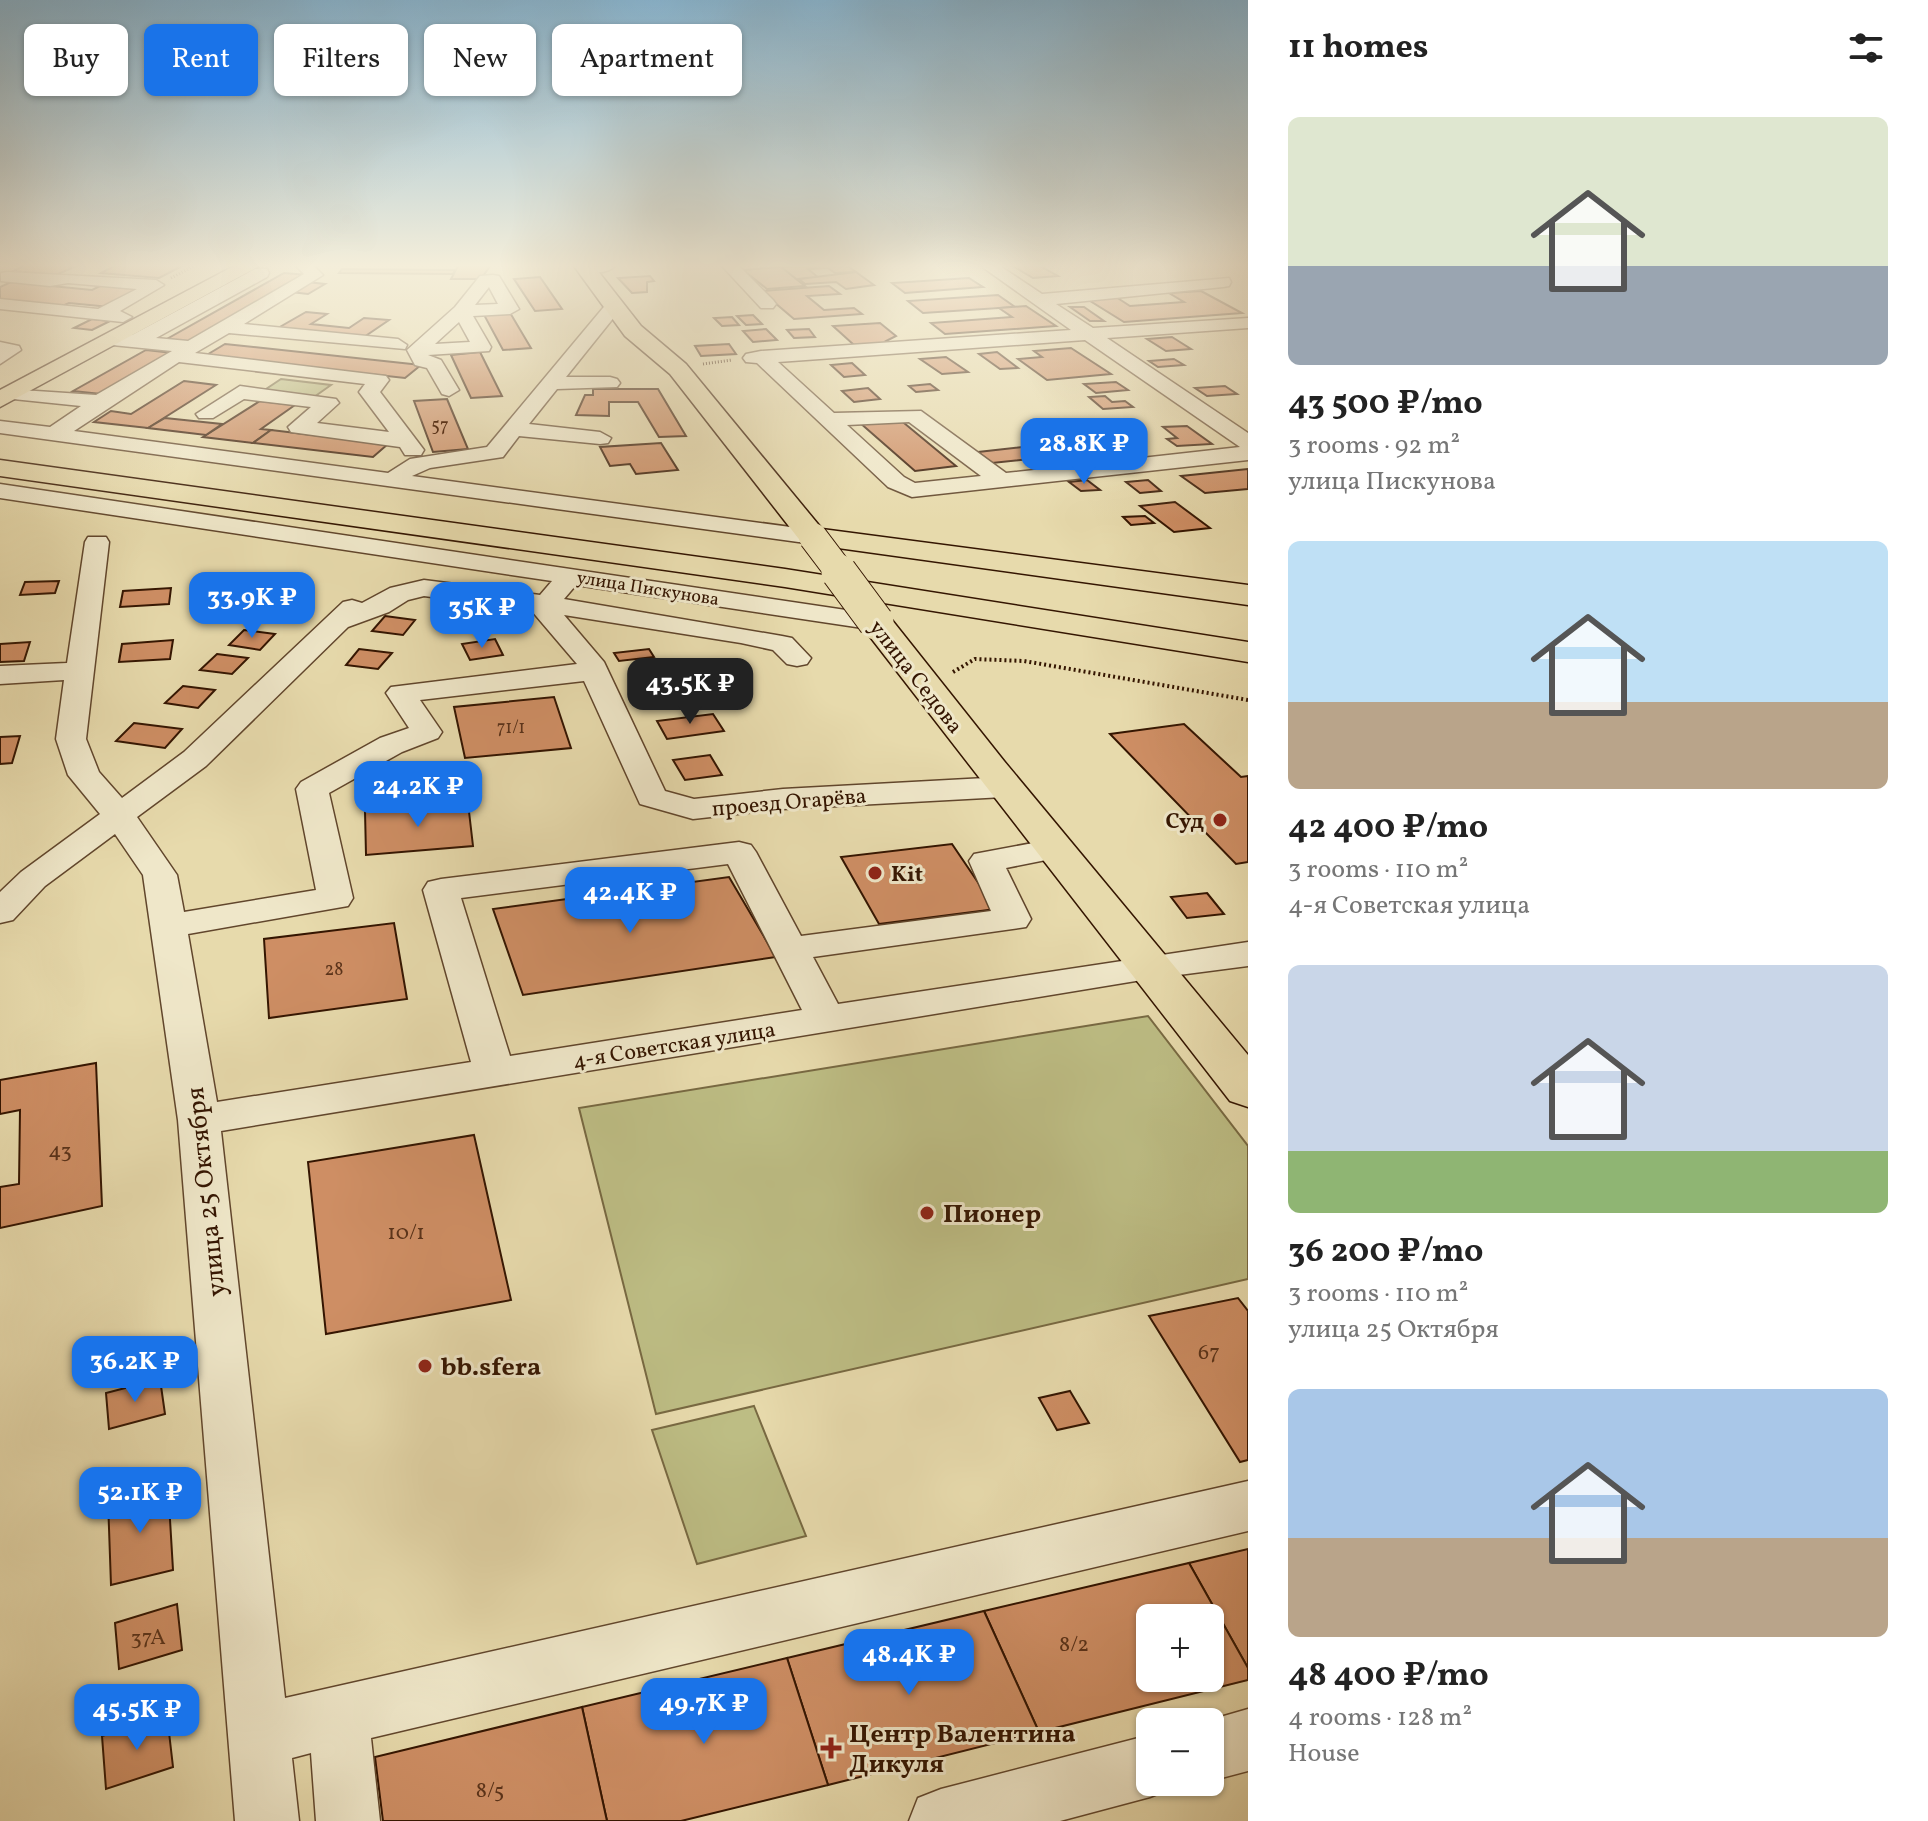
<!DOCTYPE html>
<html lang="en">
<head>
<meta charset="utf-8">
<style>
  :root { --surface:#fff; --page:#f6f6f6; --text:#222; --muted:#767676; --accent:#1a73e8 }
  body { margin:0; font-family:Vollkorn,serif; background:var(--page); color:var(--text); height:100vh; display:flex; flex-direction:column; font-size:30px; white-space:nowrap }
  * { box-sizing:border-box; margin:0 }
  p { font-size:26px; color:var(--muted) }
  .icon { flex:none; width:44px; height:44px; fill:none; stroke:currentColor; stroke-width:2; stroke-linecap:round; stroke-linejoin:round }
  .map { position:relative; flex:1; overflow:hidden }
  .drawer { display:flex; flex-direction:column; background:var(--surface); width:680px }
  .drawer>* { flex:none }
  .banner { position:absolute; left:24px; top:24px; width:760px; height:72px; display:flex; gap:16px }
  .tools { position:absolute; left:1136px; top:1604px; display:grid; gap:16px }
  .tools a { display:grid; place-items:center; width:88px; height:88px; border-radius:12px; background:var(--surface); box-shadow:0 2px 6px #0004; font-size:40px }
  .price { position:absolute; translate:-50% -68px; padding:0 18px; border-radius:16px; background:var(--accent); color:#fff; font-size:26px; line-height:52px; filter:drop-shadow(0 2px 4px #0008) }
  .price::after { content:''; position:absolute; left:50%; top:48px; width:24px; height:18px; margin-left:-12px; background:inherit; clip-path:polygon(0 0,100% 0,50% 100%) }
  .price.selected { background:#222; color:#fff }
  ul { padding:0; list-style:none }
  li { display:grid; align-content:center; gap:16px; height:424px; padding:0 40px }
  li span { display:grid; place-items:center; height:248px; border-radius:12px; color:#555 }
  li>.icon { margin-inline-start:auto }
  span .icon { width:144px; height:144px; fill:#fffc; stroke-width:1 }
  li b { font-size:34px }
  h2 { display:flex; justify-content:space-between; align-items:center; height:96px; padding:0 40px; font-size:34px }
  .chip { padding:0 28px; border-radius:12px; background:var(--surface); box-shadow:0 2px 6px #0004; font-size:28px; line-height:72px }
  .chip.selected { background:var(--accent); color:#fff }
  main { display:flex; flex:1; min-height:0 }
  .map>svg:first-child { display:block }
  .green { fill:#bdbd84; stroke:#786942; stroke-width:2 }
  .building { fill:#ce8e64; stroke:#341501; stroke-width:2; fill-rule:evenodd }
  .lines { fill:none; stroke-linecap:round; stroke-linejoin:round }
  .minor-casing { stroke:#61462c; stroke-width:3 }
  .major-casing { stroke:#341501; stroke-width:3 }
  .path-far1 { stroke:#341501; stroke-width:3; stroke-dasharray:1 2; stroke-linecap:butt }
  .path { stroke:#341501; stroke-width:4; stroke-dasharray:2 3; stroke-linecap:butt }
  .minor { fill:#efe7c9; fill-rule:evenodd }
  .major { fill:#e7daac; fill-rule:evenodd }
  .major-bridge-far1-casing { stroke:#341501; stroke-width:30; stroke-linecap:butt }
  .major-bridge-casing { stroke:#341501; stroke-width:37; stroke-linecap:butt }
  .major-bridge-far1 { stroke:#e7daac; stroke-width:28 }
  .major-bridge { stroke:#e7daac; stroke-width:35 }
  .poi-dot { fill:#8f2418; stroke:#efe7c9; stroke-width:3 }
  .labels { text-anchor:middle; stroke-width:6; stroke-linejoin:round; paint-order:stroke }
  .number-label { font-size:18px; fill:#5a331a }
  .far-street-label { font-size:18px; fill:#341501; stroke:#efe7c9 }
  .street-label { font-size:22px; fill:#341501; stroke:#efe7c9 }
  .poi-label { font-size:22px; font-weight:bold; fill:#341501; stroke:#efe7c9; text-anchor:end }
  .near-number-label { font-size:22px; fill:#5a331a }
  .near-street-label { font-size:26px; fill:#341501; stroke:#efe7c9 }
  .near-poi-label { font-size:26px; font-weight:bold; fill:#341501; stroke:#efe7c9; text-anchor:start }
</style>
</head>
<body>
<main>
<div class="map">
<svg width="1248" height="1821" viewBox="0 0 1248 1821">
  <rect width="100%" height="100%" fill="#e7daac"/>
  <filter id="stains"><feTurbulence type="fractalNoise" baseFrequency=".0025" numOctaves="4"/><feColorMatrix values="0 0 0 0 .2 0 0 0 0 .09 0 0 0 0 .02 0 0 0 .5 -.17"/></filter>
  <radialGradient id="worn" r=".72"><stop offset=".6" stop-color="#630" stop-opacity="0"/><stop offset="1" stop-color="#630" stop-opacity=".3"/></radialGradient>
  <!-- green -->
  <g class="green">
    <polygon points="281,379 331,385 314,397 263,391"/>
    <polygon points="1148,1016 1248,1146 1248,1279 656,1414 579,1108"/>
    <polygon points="754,1406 806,1536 697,1564 652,1430"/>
  </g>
  <!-- building -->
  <g class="building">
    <polygon points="24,266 76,266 56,275 13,271"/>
    <polygon points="114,266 182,266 159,278 101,273"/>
    <polygon points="458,266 490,266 481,279 451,279"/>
    <polygon points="848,266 856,272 835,273 828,268 808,269 819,278 796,279 781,267"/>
    <polygon points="1013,266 1040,266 1058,276 1033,278"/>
    <polygon points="781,267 805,286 767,289 743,270"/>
    <polygon points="342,269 455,270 453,274 339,273"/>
    <polygon points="856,272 874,285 846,289 836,282 805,284 799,279"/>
    <polygon points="284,273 308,275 191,343 165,340"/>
    <polygon points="650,276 654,281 647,282 647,292 632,293 618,278"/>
    <polygon points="540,277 562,309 535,311 514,279"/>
    <polygon points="969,278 983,287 905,293 892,283"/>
    <polygon points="11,282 92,290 102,285 145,289 110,307 69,303 60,307 0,301 0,287"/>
    <polygon points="307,282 325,284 308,294 291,292"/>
    <polygon points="829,286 840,294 807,296 824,310 854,308 862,314 794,319 761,291"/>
    <polygon points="1201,291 1242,313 1124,322 1087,299 1116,297 1130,306 1184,302 1169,293"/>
    <polygon points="998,295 1015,307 923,313 908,301"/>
    <polygon points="1026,306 1056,326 945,334 931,323 1012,317 999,308"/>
    <polygon points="1070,307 1084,307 1104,321 1090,321"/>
    <polygon points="509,311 531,348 503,350 483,313"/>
    <polygon points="306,312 327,314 311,324 349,328 364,318 389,320 364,337 278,328"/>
    <polygon points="753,315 762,324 746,325 737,316"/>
    <polygon points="732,317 739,325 722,326 714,318"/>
    <polygon points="92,319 110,321 92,330 74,328"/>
    <polygon points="880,323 896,336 886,341 888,343 854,345 833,326"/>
    <polygon points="766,329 777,340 753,342 743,331"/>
    <polygon points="809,329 815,337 794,338 787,330"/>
    <polygon points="1172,337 1191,349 1166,351 1147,339"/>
    <polygon points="225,344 421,365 405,378 205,356"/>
    <polygon points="729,344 736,354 701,356 695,346"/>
    <polygon points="1071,348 1111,374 1047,380 1018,359 1042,357 1034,351"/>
    <polygon points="146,350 173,353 101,394 73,391"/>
    <polygon points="480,352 502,396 471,398 451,355"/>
    <polygon points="997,352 1018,368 1000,369 979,354"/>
    <polygon points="946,357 968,372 942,374 920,359"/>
    <polygon points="1174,359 1184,365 1158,367 1149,361"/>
    <polygon points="852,363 865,375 844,377 831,365"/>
    <polygon points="184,381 216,385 148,428 94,422 111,411 131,414"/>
    <polygon points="1116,382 1128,390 1096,393 1084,384"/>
    <polygon points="930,384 938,390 916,392 909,386"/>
    <polygon points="1225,386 1237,394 1207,396 1195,388"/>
    <polygon points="868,388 880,399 854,402 842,391"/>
    <polygon points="593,389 658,389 686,436 659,437 638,402 609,402 609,416 576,415 585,395 593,395"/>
    <polygon points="1105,396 1112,402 1125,401 1133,407 1103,409 1089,397"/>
    <polygon points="447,399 468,449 433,452 414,401"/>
    <polygon points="260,401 295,405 261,429 271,430 253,443 203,437"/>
    <polygon points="165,418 222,424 206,435 148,428"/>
    <polygon points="898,418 956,466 915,471 859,422"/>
    <polygon points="1187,426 1212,444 1177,446 1167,439 1177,438 1163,427"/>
    <polygon points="271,430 388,444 373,457 253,443"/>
    <polygon points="1092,431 1107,442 1083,444 1068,434"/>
    <polygon points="1046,441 1066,455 992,463 978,452 1041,445 1037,442"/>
    <polygon points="661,443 678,470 636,474 630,464 610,466 600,447"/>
    <polygon points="1248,469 1248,489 1205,493 1181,476"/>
    <polygon points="1087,480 1100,490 1081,491 1069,482"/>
    <polygon points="1148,480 1161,491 1140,493 1126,482"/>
    <polygon points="1175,502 1210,528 1174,532 1140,506"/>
    <polygon points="1145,516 1154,523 1131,525 1123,517"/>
    <polygon points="59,581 55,593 20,595 25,582"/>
    <polygon points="171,588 169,604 120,607 123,591"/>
    <polygon points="273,598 303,602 289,616 259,612"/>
    <polygon points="385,616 415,620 403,635 372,631"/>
    <polygon points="244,630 275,634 260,650 229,645"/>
    <polygon points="495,639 503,655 470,660 462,644"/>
    <polygon points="173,640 170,659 119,662 122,644"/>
    <polygon points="30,642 24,661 0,662 0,644"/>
    <polygon points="359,649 392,653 378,669 346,665"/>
    <polygon points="649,649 654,657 619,661 614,653"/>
    <polygon points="217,654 248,658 232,674 200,670"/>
    <polygon points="183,686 215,690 198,708 165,703"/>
    <polygon points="681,687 692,705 658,709 647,692"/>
    <polygon points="554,697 571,748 465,758 454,707"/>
    <polygon points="713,714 724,731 667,739 657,721"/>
    <polygon points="134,723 182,729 165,748 116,741"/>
    <polygon points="1184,724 1241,777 1248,776 1248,862 1236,864 1110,734"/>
    <polygon points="20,736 12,763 0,764 0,737"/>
    <polygon points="710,755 722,775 685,780 673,760"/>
    <polygon points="468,803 473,846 366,855 365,811"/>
    <polygon points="952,844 996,909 879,924 841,857"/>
    <polygon points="729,877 776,957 523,995 493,909"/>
    <polygon points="1207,893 1224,914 1187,918 1171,897"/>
    <polygon points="394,923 407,999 269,1018 264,939"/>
    <polygon points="96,1063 102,1206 0,1228 0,1187 19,1184 20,1110 0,1114 0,1080"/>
    <polygon points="474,1135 511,1300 326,1334 308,1162"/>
    <polygon points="1238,1298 1248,1311 1248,1460 1240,1462 1149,1316"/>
    <polygon points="160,1379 165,1414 109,1429 106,1393"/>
    <polygon points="1070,1391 1089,1423 1057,1430 1039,1398"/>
    <polygon points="168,1486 173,1570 111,1585 108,1500"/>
    <polygon points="1248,1549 1248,1668 1189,1563"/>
    <path d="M 1189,1563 L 1248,1668 L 1248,1680 L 1039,1732 L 984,1611 ZM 1150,1618 L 1210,1618 L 1210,1678 L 1150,1678 Z"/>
    <polygon points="177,1604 182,1650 119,1669 115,1623"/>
    <polygon points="984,1611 1039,1732 828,1785 787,1658"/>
    <polygon points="787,1658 828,1785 681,1821 607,1821 582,1707"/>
    <polygon points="582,1707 607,1821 383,1821 375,1757"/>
    <polygon points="167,1715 173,1767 106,1789 102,1736"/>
  </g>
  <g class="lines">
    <defs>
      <g id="minor">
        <polygon points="296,266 314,266 323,275 244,324 398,339 407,345 405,349 229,333 195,353 386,376 389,380 380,392 424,450 421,455 405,455 400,447 291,432 288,427 311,407 244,399 213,418 199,418 196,414 240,386 336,399 339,403 317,423 389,432 359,392 365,384 179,362 74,431 388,473 410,459 487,447 608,302 614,301 623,306 566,377 610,377 617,379 620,383 617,387 557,389 529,424 600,432 611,438 608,443 600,444 519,436 503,457 430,468 412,476 813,530 822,532 825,537 822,542 813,544 0,433 0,421 50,427 81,406 13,399 3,393 6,389 96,395 172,351 112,345 103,339 105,335 132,335 255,269 267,269 269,273 267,277 156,338 188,341 304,274"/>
        <path d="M 615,266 C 608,274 586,275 578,267 Z"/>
        <polygon points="722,266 739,266 773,300 776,304 773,308 761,308"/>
        <path d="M 981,266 L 1000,266 L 1042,294 L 1229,278 L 1231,282 L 1229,286 L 1223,287 L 1056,304 L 1093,328 L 1248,318 L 1248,328 L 1107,338 L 1248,433 L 1248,460 L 912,497 L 888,487 L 757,363 L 746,362 L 743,358 L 746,354 L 761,351 L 1071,330 ZM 1085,340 L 1240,447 L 1006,473 L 921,411 L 834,413 L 778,362 ZM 909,422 L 981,476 L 915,483 L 904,477 L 847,425 Z"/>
        <polygon points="7,272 156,280 164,285 120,311 132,317 123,322 0,309 0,299 98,309 137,289 68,283 50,286 1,281 1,273"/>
        <path d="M 493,275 L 499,276 L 519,309 L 510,314 L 473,316 L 491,347 L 489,351 L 428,355 L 441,360 L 459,390 L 449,396 L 442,394 L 427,368 L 415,365 L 407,350 L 455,307 L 480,276 ZM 489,287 L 498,304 L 475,305 ZM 459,322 L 470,342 L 435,344 Z"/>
        <polygon points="0,342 19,346 21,350 0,364"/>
        <path d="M 0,484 L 886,616 L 890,622 L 886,628 L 876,630 L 576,585 L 564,599 L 782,636 L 792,638 L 811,658 L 807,664 L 797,666 L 787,664 L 773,650 L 741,643 L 564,615 L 604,662 L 665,791 L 694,799 L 783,789 L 1004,777 L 1015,780 L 1020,787 L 1015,794 L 1004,797 L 783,809 L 693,819 L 640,804 L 584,681 L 420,700 L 442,732 L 438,738 L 402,752 L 329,793 L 353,898 L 348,906 L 188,934 L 217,1102 L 471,1062 L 423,890 L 428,882 L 441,879 L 739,842 L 751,845 L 756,852 L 801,936 L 991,911 L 969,861 L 974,854 L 1054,839 L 1066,842 L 1071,849 L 1066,856 L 1006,868 L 1031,919 L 1026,927 L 813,957 L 838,1004 L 1248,942 L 1248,966 L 1148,979 L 221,1131 L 285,1698 L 1248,1481 L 1248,1531 L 371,1738 L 380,1821 L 316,1821 L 311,1753 L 292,1758 L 299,1821 L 235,1821 L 178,1120 L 143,875 L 115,834 L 45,886 L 13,920 L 0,923 L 0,892 L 21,872 L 100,814 L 68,775 L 56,739 L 64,680 L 0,684 L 0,666 L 67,663 L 85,542 L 88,537 L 106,537 L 109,542 L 86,739 L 99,772 L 122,798 L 184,752 L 343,602 L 352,600 L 362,603 L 390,588 L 424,580 L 540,595 L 552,581 L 0,498 ZM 424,596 L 531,610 L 577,664 L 391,687 L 386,693 L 409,728 L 380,738 L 301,782 L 296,789 L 316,890 L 184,912 L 177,875 L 137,817 L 206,766 L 348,627 L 389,612 L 408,600 ZM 728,864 L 802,1010 L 510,1056 L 461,898 Z"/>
        <polygon points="1248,1709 1248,1771 1210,1781 1210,1722 1203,1722"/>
        <polygon points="1150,1735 1150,1782 1174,1782 1172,1788 1150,1797 1060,1821 909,1821 918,1798 941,1789"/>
      </g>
      <g id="major">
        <polygon points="234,266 259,266 0,407 0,390"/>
        <polygon points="574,266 594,266 641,326 686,364 822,529 1248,585 1248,605 802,543 670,374 625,336"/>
        <polygon points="0,460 785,569 1248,642 1248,662 785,587 0,476"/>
        <polygon points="876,612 888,615 1004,761 1248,1055 1248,1107 1230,1101 864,629 859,622 864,615"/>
      </g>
    </defs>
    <!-- minor casing -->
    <use href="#minor" class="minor-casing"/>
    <!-- major casing -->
    <use href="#major" class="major-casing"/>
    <!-- path-far1 -->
    <g class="path-far1">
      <polyline points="171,278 194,266"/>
      <polyline points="703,364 732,360"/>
    </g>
    <!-- path -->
    <polyline class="path" points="953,672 975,659 1024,661 1248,700"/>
    <!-- minor -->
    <use href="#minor" class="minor"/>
    <!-- major -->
    <use href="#major" class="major"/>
    <defs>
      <polyline id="major-bridge-far1" points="813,537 841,574"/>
      <polyline id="major-bridge" points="839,572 876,622"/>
    </defs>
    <!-- major-bridge-far1 casing -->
    <use href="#major-bridge-far1" class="major-bridge-far1-casing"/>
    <!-- major-bridge casing -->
    <use href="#major-bridge" class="major-bridge-casing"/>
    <!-- major-bridge-far1 -->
    <use href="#major-bridge-far1" class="major-bridge-far1"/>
    <!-- major-bridge -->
    <use href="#major-bridge" class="major-bridge"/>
  </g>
  <!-- sky -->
  <linearGradient id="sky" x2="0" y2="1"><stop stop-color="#88b6d2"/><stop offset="0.51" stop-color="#f4eeda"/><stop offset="1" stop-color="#f4eeda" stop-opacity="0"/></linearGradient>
  <rect width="1248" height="521" fill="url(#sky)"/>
  <!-- markers -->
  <g class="poi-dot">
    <circle cx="1220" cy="820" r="8"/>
    <circle cx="875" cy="873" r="8"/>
    <circle cx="927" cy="1213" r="8"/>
    <circle cx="425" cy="1366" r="8"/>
    <path d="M827 1736h8v8h8v8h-8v8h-8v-8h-8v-8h8z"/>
  </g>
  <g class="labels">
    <!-- number labels -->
    <g class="number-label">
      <text x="440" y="431">57</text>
      <text x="511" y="733">71/1</text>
      <text x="334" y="975">28</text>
    </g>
    <!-- far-street labels -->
    <g class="far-street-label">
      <text transform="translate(648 588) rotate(9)" y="6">улица Пискунова</text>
    </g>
    <!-- street labels -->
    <g class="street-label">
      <text transform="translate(917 676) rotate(52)" y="8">улица Седова</text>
      <text transform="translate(789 801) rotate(-5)" y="8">проезд Огарёва</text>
      <text transform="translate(674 1044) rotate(-9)" y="8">4-я Советская улица</text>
    </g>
    <!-- poi labels -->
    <g class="poi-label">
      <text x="1204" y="828">Суд</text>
      <text x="891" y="881" text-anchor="start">Kit</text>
    </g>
    <!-- near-number labels -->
    <g class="near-number-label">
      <text x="60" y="1157">43</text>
      <text x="406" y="1239">10/1</text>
      <text x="1209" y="1359">67</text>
      <text x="148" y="1644">37А</text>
      <text x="1074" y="1651">8/2</text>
      <text x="490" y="1797">8/5</text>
    </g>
    <!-- near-street labels -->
    <g class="near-street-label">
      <text transform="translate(205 1192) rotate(-96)" y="9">улица 25 Октября</text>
    </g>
    <!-- near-poi labels -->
    <g class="near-poi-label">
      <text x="943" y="1222">Пионер</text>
      <text x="441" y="1375">bb.sfera</text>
      <text x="849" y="1742">Центр Валентина<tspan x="849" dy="30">Дикуля</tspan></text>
    </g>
  </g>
  <rect width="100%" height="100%" filter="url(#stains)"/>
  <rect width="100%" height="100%" fill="url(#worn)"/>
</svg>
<div class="tools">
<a>+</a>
<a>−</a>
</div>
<b class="price" style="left:1084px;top:486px">28.8K ₽</b>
<b class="price" style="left:252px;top:640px">33.9K ₽</b>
<b class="price" style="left:482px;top:650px">35K ₽</b>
<b class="price selected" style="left:690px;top:726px">43.5K ₽</b>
<b class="price" style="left:418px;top:829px">24.2K ₽</b>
<b class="price" style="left:630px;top:935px">42.4K ₽</b>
<b class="price" style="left:135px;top:1404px">36.2K ₽</b>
<b class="price" style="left:140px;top:1535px">52.1K ₽</b>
<b class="price" style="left:909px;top:1697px">48.4K ₽</b>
<b class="price" style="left:704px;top:1746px">49.7K ₽</b>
<b class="price" style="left:137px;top:1752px">45.5K ₽</b>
<div class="banner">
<a class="chip">Buy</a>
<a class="chip selected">Rent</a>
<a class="chip">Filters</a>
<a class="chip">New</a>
<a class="chip">Apartment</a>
</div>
</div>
<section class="drawer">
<h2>11 homes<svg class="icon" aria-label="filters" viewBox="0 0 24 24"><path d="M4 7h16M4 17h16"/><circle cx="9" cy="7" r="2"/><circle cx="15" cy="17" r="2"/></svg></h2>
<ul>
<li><span style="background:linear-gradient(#dfe7d0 60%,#9aa5b1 0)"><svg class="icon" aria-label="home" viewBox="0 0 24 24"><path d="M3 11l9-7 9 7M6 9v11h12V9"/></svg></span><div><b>43 500 ₽/mo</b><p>3 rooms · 92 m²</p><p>улица Пискунова</p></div></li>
<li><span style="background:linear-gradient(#bfe0f5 65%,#b9a48a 0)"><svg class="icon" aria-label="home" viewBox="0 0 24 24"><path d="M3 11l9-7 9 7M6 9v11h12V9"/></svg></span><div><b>42 400 ₽/mo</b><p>3 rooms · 110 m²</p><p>4-я Советская улица</p></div></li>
<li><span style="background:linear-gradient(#c9d6e8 75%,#8fb573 0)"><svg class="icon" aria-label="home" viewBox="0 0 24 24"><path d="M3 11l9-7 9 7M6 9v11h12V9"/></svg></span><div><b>36 200 ₽/mo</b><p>3 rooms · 110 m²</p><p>улица 25 Октября</p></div></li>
<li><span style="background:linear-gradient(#a9c7e8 60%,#b9a48a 0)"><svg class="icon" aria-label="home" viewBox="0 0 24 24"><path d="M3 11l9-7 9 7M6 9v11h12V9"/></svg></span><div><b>48 400 ₽/mo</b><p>4 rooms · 128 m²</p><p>House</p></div></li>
</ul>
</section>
</main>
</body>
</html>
